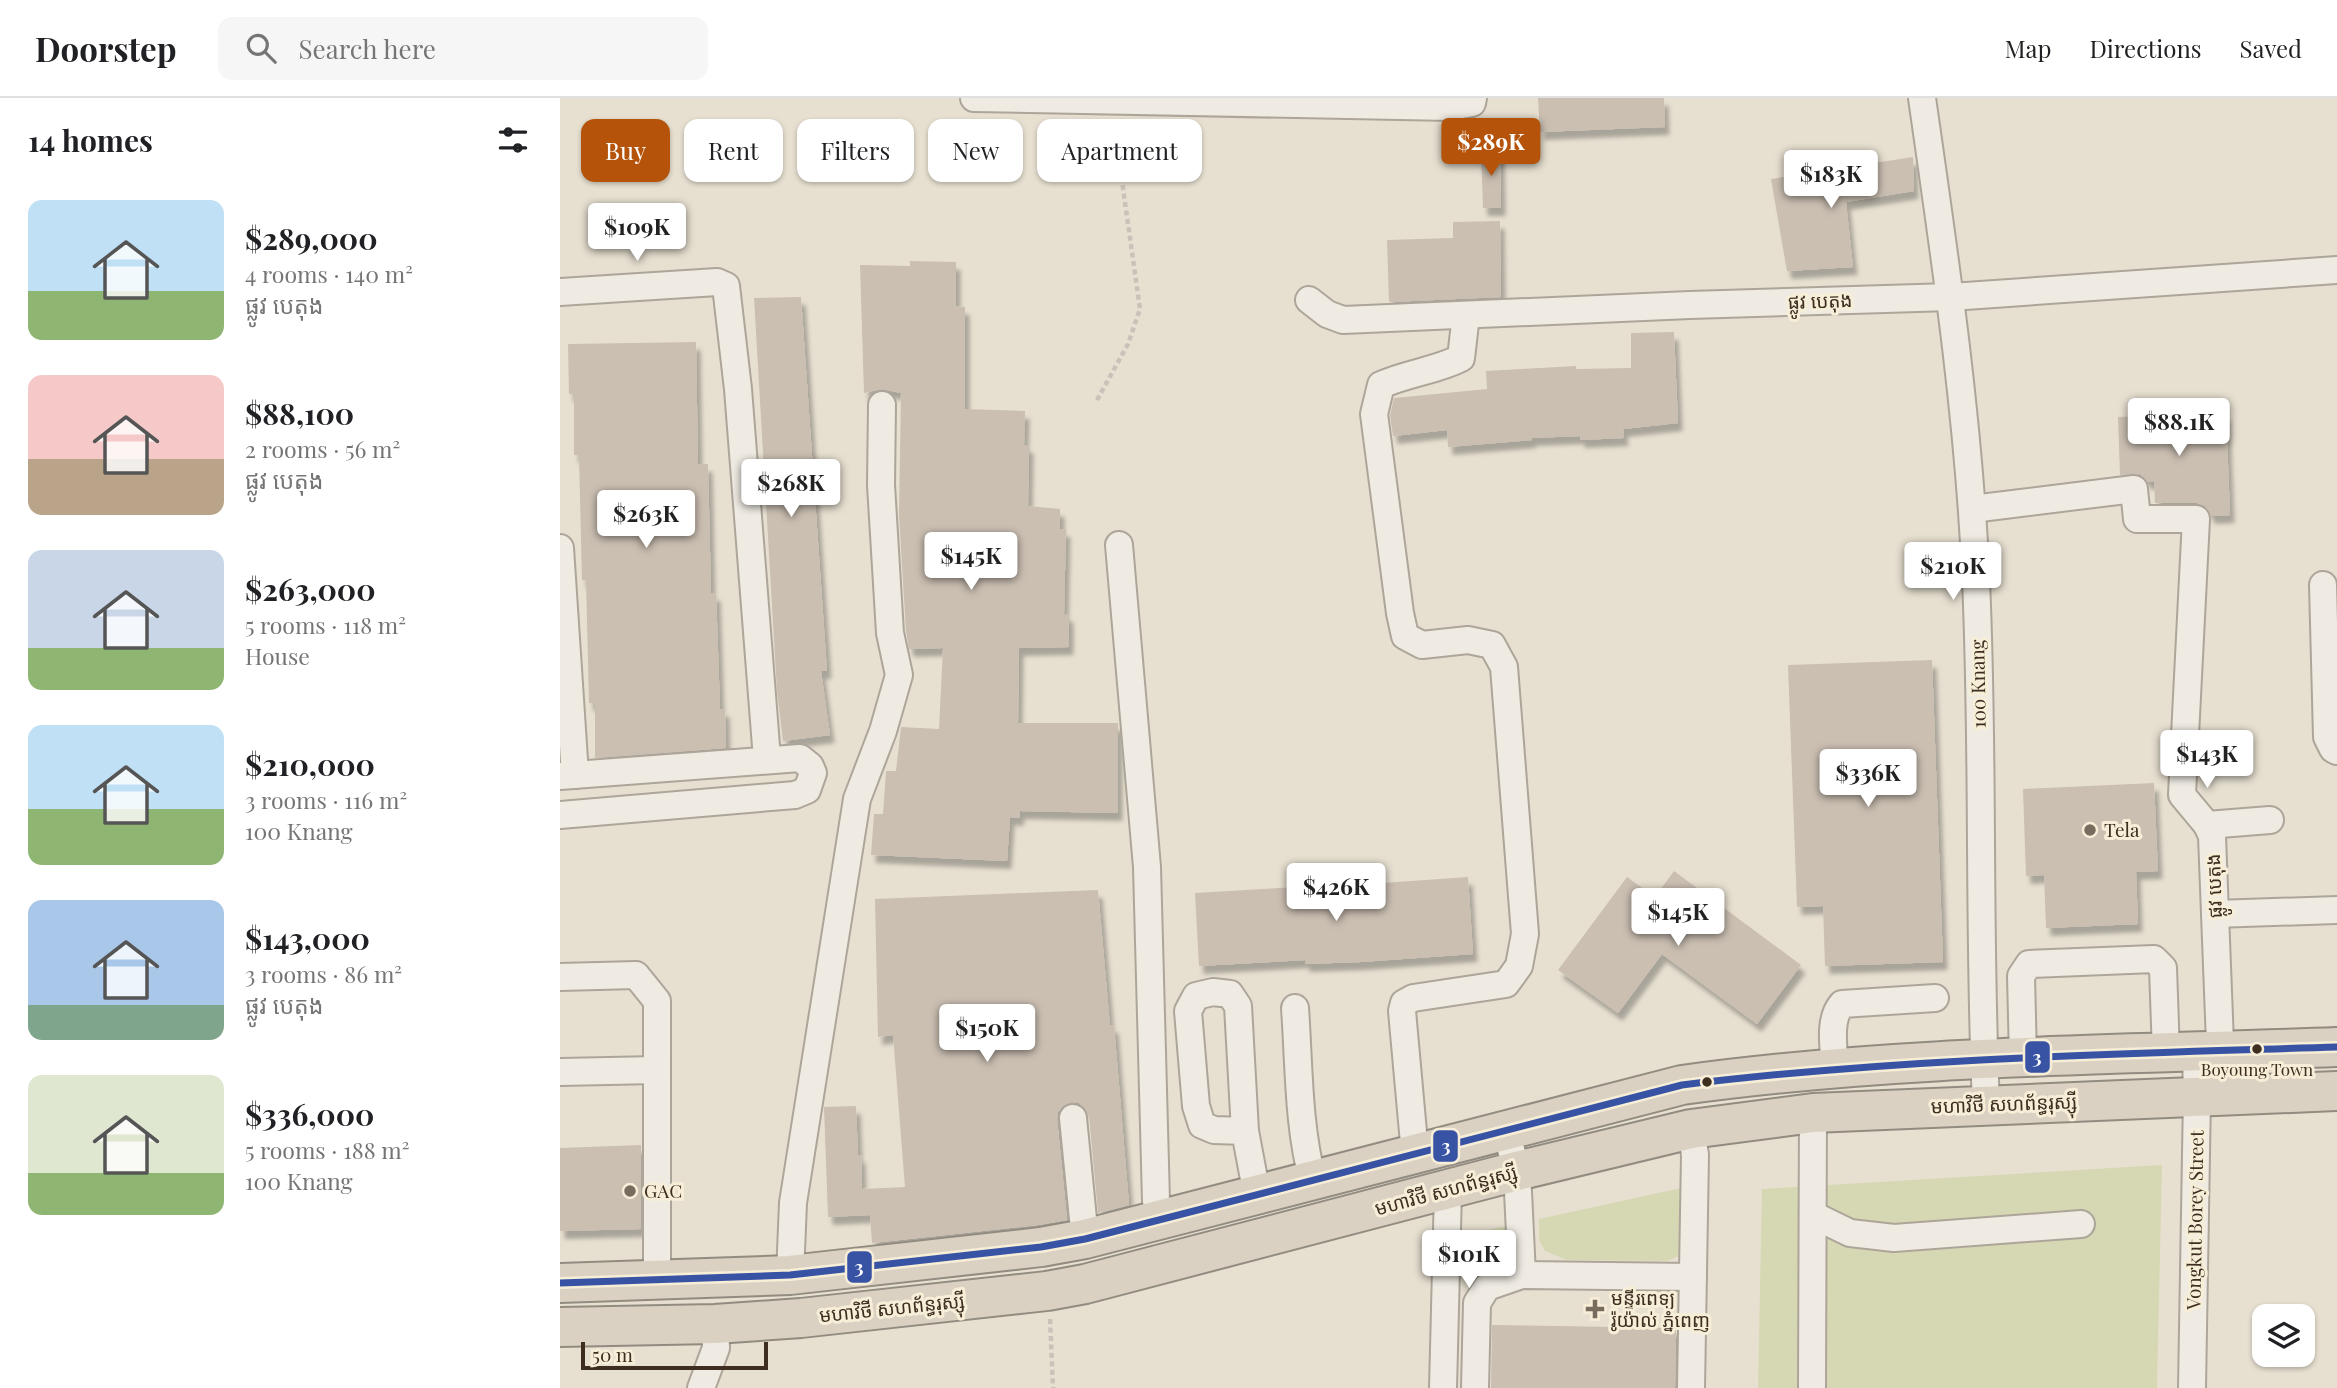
<!DOCTYPE html>
<html lang="en">
<head>
<meta charset="utf-8">
<style>
  :root { --surface:#fff; --page:#f6f6f6; --text:#202124; --muted:#757577; --line:#e0e0e0; --accent:#b45309 }
  body { margin:0; font-family:"Playfair Display","Noto Sans Khmer",serif; background:var(--page); color:var(--text); height:100vh; display:flex; flex-direction:column; font-size:26px; white-space:nowrap }
  * { box-sizing:border-box; margin:0 }
  p { font-size:23px; color:var(--muted) }
  .icon { flex:none; width:38px; height:38px; fill:none; stroke:currentColor; stroke-width:2; stroke-linecap:round; stroke-linejoin:round }
  .map { position:relative; flex:1; overflow:hidden }
  .details { display:flex; flex-direction:column; background:var(--surface); width:560px }
  .details>* { flex:none }
  .banner { position:absolute; left:21px; top:21px; width:665px; height:63px; display:flex; gap:14px }
  .tools { position:absolute; left:1692px; top:1206px; display:grid; gap:14px }
  .tools a { display:grid; place-items:center; width:63px; height:63px; border-radius:14px; background:var(--surface); box-shadow:0 2px 5px #0004; font-size:35px }
  .scale { position:absolute; left:21px; bottom:18px; width:187px; box-sizing:border-box; padding-left:7px; border:4px solid #3d2e20; border-top:0; font-size:19px; line-height:24px; white-space:nowrap; color:#3d2e20; -webkit-text-stroke:5px #f7eed8; paint-order:stroke }
  .price { position:absolute; translate:-50% -60px; padding:0 16px; border-radius:7px; background:#fff; color:#222; font-size:23px; line-height:46px; filter:drop-shadow(0 2px 4px #0008) }
  .price::after { content:''; position:absolute; left:50%; top:42px; width:21px; height:16px; margin-left:-10px; background:inherit; clip-path:polygon(0 0,100% 0,50% 100%) }
  .price.current { background:var(--accent); color:#fff }
  ul { padding:0; list-style:none }
  li { display:flex; align-items:center; gap:21px; height:175px; padding:0 28px }
  li span { display:grid; place-items:center; flex:none; width:196px; height:140px; border-radius:14px; color:#555 }
  li>.icon { margin-inline-start:auto }
  span .icon { width:84px; height:84px; fill:#fffc; stroke-width:1 }
  li b { font-size:30px }
  h2 { display:flex; justify-content:space-between; align-items:center; height:84px; padding:0 28px; font-size:30px }
  .chip { padding:0 24px; border-radius:14px; background:var(--surface); box-shadow:0 2px 5px #0004; font-size:24px; line-height:63px }
  .chip.current { background:var(--accent); color:#fff }
  header { display:flex; align-items:center; gap:42px; box-sizing:border-box; height:98px; padding:0 35px; background:var(--surface); border-bottom:2px solid var(--line) }
  header strong { font-size:33px }
  nav { display:flex; gap:38px; margin-inline-start:auto; font-size:24px }
  .search { width:490px; height:63px; background:var(--page); display:flex; align-items:center; gap:18px; box-sizing:border-box; padding:0 24px; border-radius:14px; color:var(--muted); font-size:26px }
  main { display:flex; flex:1; min-height:0 }
  .map>svg:first-child { display:block }
  .grass { fill:#d6d7b3 }
  .building { fill:#cbbfb2; filter:url(#shadow) }
  .lines { fill:none; stroke-linecap:round; stroke-linejoin:round }
  .minor-casing { stroke:#ada599; stroke-width:30 }
  .highway-casing { stroke:#928b80; stroke-width:42 }
  .path { stroke:#c8c2b9; stroke-width:4.5; stroke-dasharray:5 3.5; stroke-linecap:butt }
  .minor { stroke:#efebe3; stroke-width:26 }
  .highway { stroke:#dad1c2; stroke-width:38 }
  .bus-1-casing { stroke:#f7eed8; stroke-width:12 }
  .bus-1 { stroke:#3853a4; stroke-width:7 }
  .poi-dot { fill:#786c5e; stroke:#f7eed8; stroke-width:2.5 }
  .bus-dot { fill:#3d2e20; stroke:#f7eed8; stroke-width:2.5 }
  .labels { text-anchor:middle; stroke-width:6; stroke-linejoin:round; paint-order:stroke }
  .bus-label { font-size:17px; fill:#3d2e20; stroke:#f7eed8 }
  .street-label { font-size:19px; fill:#3d2e20; stroke:#f7eed8 }
  .poi-label { font-size:19px; fill:#3d2e20; stroke:#f7eed8; text-anchor:start }
  .line-badge { stroke:#f7eed8; stroke-width:2.5 }
  .badge-label { font-size:19px; text-anchor:middle; font-weight:bold; fill:#fff }
</style>
</head>
<body>
<header>
<strong>Doorstep</strong>
<div class="search"><svg class="icon" aria-label="search" viewBox="0 0 24 24"><circle cx="10" cy="10" r="6"/><path d="M15 15l6 6"/></svg>Search here</div>
<nav><a>Map</a><a>Directions</a><a>Saved</a></nav>
</header>
<main>
<section class="details">
<h2>14 homes<svg class="icon" aria-label="filters" viewBox="0 0 24 24"><path d="M4 7h16M4 17h16"/><circle cx="9" cy="7" r="2"/><circle cx="15" cy="17" r="2"/></svg></h2>
<ul>
<li><span style="background:linear-gradient(#bfe0f5 65%,#8fb573 0)"><svg class="icon" aria-label="home" viewBox="0 0 24 24"><path d="M3 11l9-7 9 7M6 9v11h12V9"/></svg></span><div><b>$289,000</b><p>4 rooms · 140 m²</p><p>ផ្លូវ បេតុង</p></div></li>
<li><span style="background:linear-gradient(#f6c9c9 60%,#b9a48a 0)"><svg class="icon" aria-label="home" viewBox="0 0 24 24"><path d="M3 11l9-7 9 7M6 9v11h12V9"/></svg></span><div><b>$88,100</b><p>2 rooms · 56 m²</p><p>ផ្លូវ បេតុង</p></div></li>
<li><span style="background:linear-gradient(#c9d6e8 70%,#8fb573 0)"><svg class="icon" aria-label="home" viewBox="0 0 24 24"><path d="M3 11l9-7 9 7M6 9v11h12V9"/></svg></span><div><b>$263,000</b><p>5 rooms · 118 m²</p><p>House</p></div></li>
<li><span style="background:linear-gradient(#bfe0f5 60%,#8fb573 0)"><svg class="icon" aria-label="home" viewBox="0 0 24 24"><path d="M3 11l9-7 9 7M6 9v11h12V9"/></svg></span><div><b>$210,000</b><p>3 rooms · 116 m²</p><p>100 Knang</p></div></li>
<li><span style="background:linear-gradient(#a9c7e8 75%,#7fa58c 0)"><svg class="icon" aria-label="home" viewBox="0 0 24 24"><path d="M3 11l9-7 9 7M6 9v11h12V9"/></svg></span><div><b>$143,000</b><p>3 rooms · 86 m²</p><p>ផ្លូវ បេតុង</p></div></li>
<li><span style="background:linear-gradient(#dfe7d0 70%,#8fb573 0)"><svg class="icon" aria-label="home" viewBox="0 0 24 24"><path d="M3 11l9-7 9 7M6 9v11h12V9"/></svg></span><div><b>$336,000</b><p>5 rooms · 188 m²</p><p>100 Knang</p></div></li>
</ul>
</section>
<div class="map">
<svg width="1777" height="1290" viewBox="0 0 1777 1290">
  <defs>
    <filter id="shadow"><feDropShadow dx="4.5" dy="8" stdDeviation="2" flood-color="#0004"/></filter>
  </defs>
  <rect width="100%" height="100%" fill="#e7e0d1"/>
  <!-- grass -->
  <g class="grass">
    <polygon points="1602,1067 1597,1290 1198,1290 1202,1091"/>
    <polygon points="1121,1090 1119,1158 1107,1163 1007,1162 985,1153 979,1142 979,1121"/>
    <polygon points="951,1127 950,1157 924,1172 924,1133"/>
  </g>
  <!-- building -->
  <g class="building">
    <polygon points="978,0 1104,0 1105,29 980,34"/>
    <polygon points="940,51 941,110 923,110 921,52"/>
    <polygon points="1353,59 1354,93 1286,104 1293,169 1227,173 1211,81"/>
    <polygon points="940,123 941,199 829,204 827,142 893,140 893,124"/>
    <polygon points="350,163 396,164 396,208 405,209 405,311 465,313 464,347 469,347 468,408 500,411 500,431 506,431 504,516 509,516 509,549 459,550 458,625 558,625 558,715 460,713 459,720 450,719 447,763 311,757 314,716 323,716 326,673 336,673 341,629 379,631 383,550 349,551 346,533 339,417 341,295 322,291 304,295 300,167 350,168"/>
    <polygon points="241,199 267,573 261,573 270,637 223,643 217,593 194,200"/>
    <polygon points="1114,234 1118,325 1063,331 1064,340 1020,342 1020,338 971,340 972,342 888,349 887,332 833,338 830,317 834,300 927,291 926,273 1016,268 1016,271 1071,270 1071,235"/>
    <polygon points="136,244 138,366 148,366 151,495 156,495 160,611 165,611 166,650 35,660 35,605 29,605 26,482 22,482 19,357 14,357 14,296 9,296 8,246"/>
    <polygon points="1666,315 1670,417 1651,418 1645,408 1637,405 1595,405 1594,383 1588,384 1580,376 1560,377 1558,319"/>
    <polygon points="1372,562 1383,864 1265,868 1263,808 1237,809 1228,567"/>
    <polygon points="1594,685 1598,773 1576,774 1578,826 1486,830 1484,777 1466,778 1463,691"/>
    <polygon points="1114,773 1241,867 1197,926 1102,856 1058,915 998,872 1067,779 1095,799"/>
    <polygon points="908,779 913,856 801,864 745,866 745,862 639,868 635,795 737,789 737,791"/>
    <polygon points="538,792 550,928 554,927 569,1107 538,1115 529,1018 525,1010 519,1005 512,1004 503,1008 498,1014 497,1021 507,1122 478,1127 312,1145 310,1117 268,1119 264,1009 296,1008 298,1057 301,1057 302,1091 345,1089 333,937 318,939 315,801"/>
    <polygon points="81,1047 81,1131 0,1133 0,1050"/>
    <polygon points="932,1227 1116,1230 1115,1290 931,1290"/>
  </g>
  <g class="lines">
    <defs>
      <g id="minor">
        <polyline points="414,0 891,9 912,5 913,0"/>
        <path d="M 1362,0 C 1385,160 1409,321 1416,483 C 1424,657 1418,832 1426,1006"/>
        <polyline points="0,194 157,184 166,188 178,291 207,661"/>
        <polyline points="749,202 767,216 783,222 1130,207 1391,199 1777,172"/>
        <polyline points="1412,411 1574,391 1577,421 1636,421 1622,697 1647,727 1652,738 1662,997"/>
        <polyline points="559,447 587,769 596,1103 600,1122"/>
        <polyline points="0,450 15,677"/>
        <polyline points="1763,487 1767,639 1773,651 1777,653"/>
        <polyline points="0,678 240,660 250,668 253,675 247,692 235,697 0,717"/>
        <polyline points="1647,727 1710,722"/>
        <polyline points="1655,816 1777,812"/>
        <polyline points="0,879 76,877 97,903 97,1183"/>
        <path d="M 735,910 C 739,966 738,1029 753,1083"/>
        <polyline points="1463,960 1461,878 1469,866 1594,861 1603,870 1606,955"/>
        <path d="M 1275,971 C 1274,950 1268,922 1282,906 L 1375,900"/>
        <polyline points="0,974 97,972"/>
        <polyline points="513,1020 525,1141"/>
        <polyline points="1131,1031 1135,1057 1131,1290"/>
        <polyline points="685,1033 654,1032 642,1027 636,1008 628,913 636,898 653,894 670,896 678,908 685,1033 697,1097"/>
        <polyline points="946,1033 957,1073 962,1177"/>
        <path d="M 855,1056 L 842,913 L 844,905 L 853,900 L 946,886 L 959,868 L 965,836 L 944,569 L 932,547 L 908,542 L 862,547 L 845,538 L 840,515 L 814,316 L 821,287 C 848,275 875,273 901,260 L 906,217"/>
        <polyline points="1253,1117 1290,1135 1334,1140 1521,1126"/>
        <polyline points="230,1177 233,1105 297,701 323,633 339,577 330,535 321,387 322,307"/>
        <polyline points="141,1290 156,1250 155,1226"/>
        <polyline points="883,1290 888,1092"/>
        <polyline points="915,1290 917,1205 927,1189 962,1177 1133,1179"/>
        <polyline points="1252,1290 1253,1015"/>
        <polyline points="1632,1290 1637,998 1636,954"/>
      </g>
      <g id="highway">
        <path d="M 0,1185 L 230,1177 L 481,1149 L 525,1141 L 1122,987 C 1338,957 1559,957 1777,949"/>
        <polyline points="0,1229 155,1226 241,1220 487,1193 525,1186 957,1073 1131,1031 1253,1015 1777,993"/>
      </g>
    </defs>
    <!-- minor casing -->
    <use href="#minor" class="minor-casing"/>
    <!-- highway casing -->
    <use href="#highway" class="highway-casing"/>
    <!-- path -->
    <g class="path">
      <polyline points="537,302 568,246 580,211 563,90 557,27"/>
      <polyline points="490,1221 493,1290"/>
    </g>
    <!-- minor -->
    <use href="#minor" class="minor"/>
    <!-- highway -->
    <use href="#highway" class="highway"/>
    <defs>
      <path id="bus-1" d="M 0,1185 L 230,1177 L 481,1149 L 525,1141 L 1122,987 C 1340,960 1558,956 1777,949"/>
    </defs>
    <!-- bus-1 casing -->
    <use href="#bus-1" class="bus-1-casing"/>
    <!-- bus-1 -->
    <use href="#bus-1" class="bus-1"/>
  </g>
  <!-- markers -->
  <g class="poi-dot">
    <circle cx="1530" cy="732" r="7"/>
    <circle cx="70" cy="1093" r="7"/>
    <path d="M1031.5 1200.5h7v7h7v7h-7v7h-7v-7h-7v-7h7z"/>
  </g>
  <g class="bus-dot">
    <circle cx="1697" cy="951" r="6"/>
    <circle cx="1147" cy="984" r="6"/>
  </g>
  <g class="labels">
    <!-- bus labels -->
    <g class="bus-label">
      <text x="1697" y="978">Boyoung Town</text>
    </g>
    <!-- street labels -->
    <g class="street-label">
      <text transform="translate(1260 203) rotate(-2)" y="7">ផ្លូវ បេតុង</text>
      <text transform="translate(1418 586) rotate(-91)" y="7">100 Knang</text>
      <text transform="translate(1654 788) rotate(-92)" y="7">ផ្លូវ បេតុង</text>
      <text transform="translate(1444 1006) rotate(-2)" y="7">មហាវិថី សហព័ន្ធរុស្ស៊ី</text>
      <text transform="translate(886 1092) rotate(-15)" y="7">មហាវិថី សហព័ន្ធរុស្ស៊ី</text>
      <text transform="translate(1635 1122) rotate(-89)" y="7">Vongkut Borey Street</text>
      <text transform="translate(332 1210) rotate(-6)" y="7">មហាវិថី សហព័ន្ធរុស្ស៊ី</text>
    </g>
    <!-- poi labels -->
    <g class="poi-label">
      <text x="1544" y="739">Tela</text>
      <text x="84" y="1100">GAC</text>
      <text x="1051" y="1207">មន្ទីរពេទ្យ<tspan x="1051" dy="22">រ៉ូយ៉ាល់ ភ្នំពេញ</tspan></text>
    </g>
  </g>
  <g class="line-badge">
    <rect x="1464" y="942" width="27" height="34" rx="7" fill="#3853a4"/>
    <rect x="872" y="1031" width="27" height="34" rx="7" fill="#3853a4"/>
    <rect x="286" y="1152" width="27" height="34" rx="7" fill="#3853a4"/>
  </g>
  <g class="badge-label">
    <text x="1477" y="966">3</text>
    <text x="886" y="1055">3</text>
    <text x="299" y="1176">3</text>
  </g>
</svg>
<div class="tools">
<a><svg class="icon" aria-label="layers" viewBox="0 0 24 24"><path d="M12 4l9 5-9 5-9-5zM3 14l9 5 9-5"/></svg></a>
</div>
<div class="scale">50 m</div>
<b class="price current" style="left:931px;top:80px">$289K</b>
<b class="price" style="left:1271px;top:112px">$183K</b>
<b class="price" style="left:77px;top:165px">$109K</b>
<b class="price" style="left:1619px;top:360px">$88.1K</b>
<b class="price" style="left:231px;top:421px">$268K</b>
<b class="price" style="left:86px;top:452px">$263K</b>
<b class="price" style="left:411px;top:494px">$145K</b>
<b class="price" style="left:1393px;top:504px">$210K</b>
<b class="price" style="left:1647px;top:692px">$143K</b>
<b class="price" style="left:1308px;top:711px">$336K</b>
<b class="price" style="left:776px;top:825px">$426K</b>
<b class="price" style="left:1118px;top:850px">$145K</b>
<b class="price" style="left:427px;top:966px">$150K</b>
<b class="price" style="left:909px;top:1192px">$101K</b>
<div class="banner">
<a class="chip current">Buy</a>
<a class="chip">Rent</a>
<a class="chip">Filters</a>
<a class="chip">New</a>
<a class="chip">Apartment</a>
</div>
</div>
</main>
</body>
</html>
